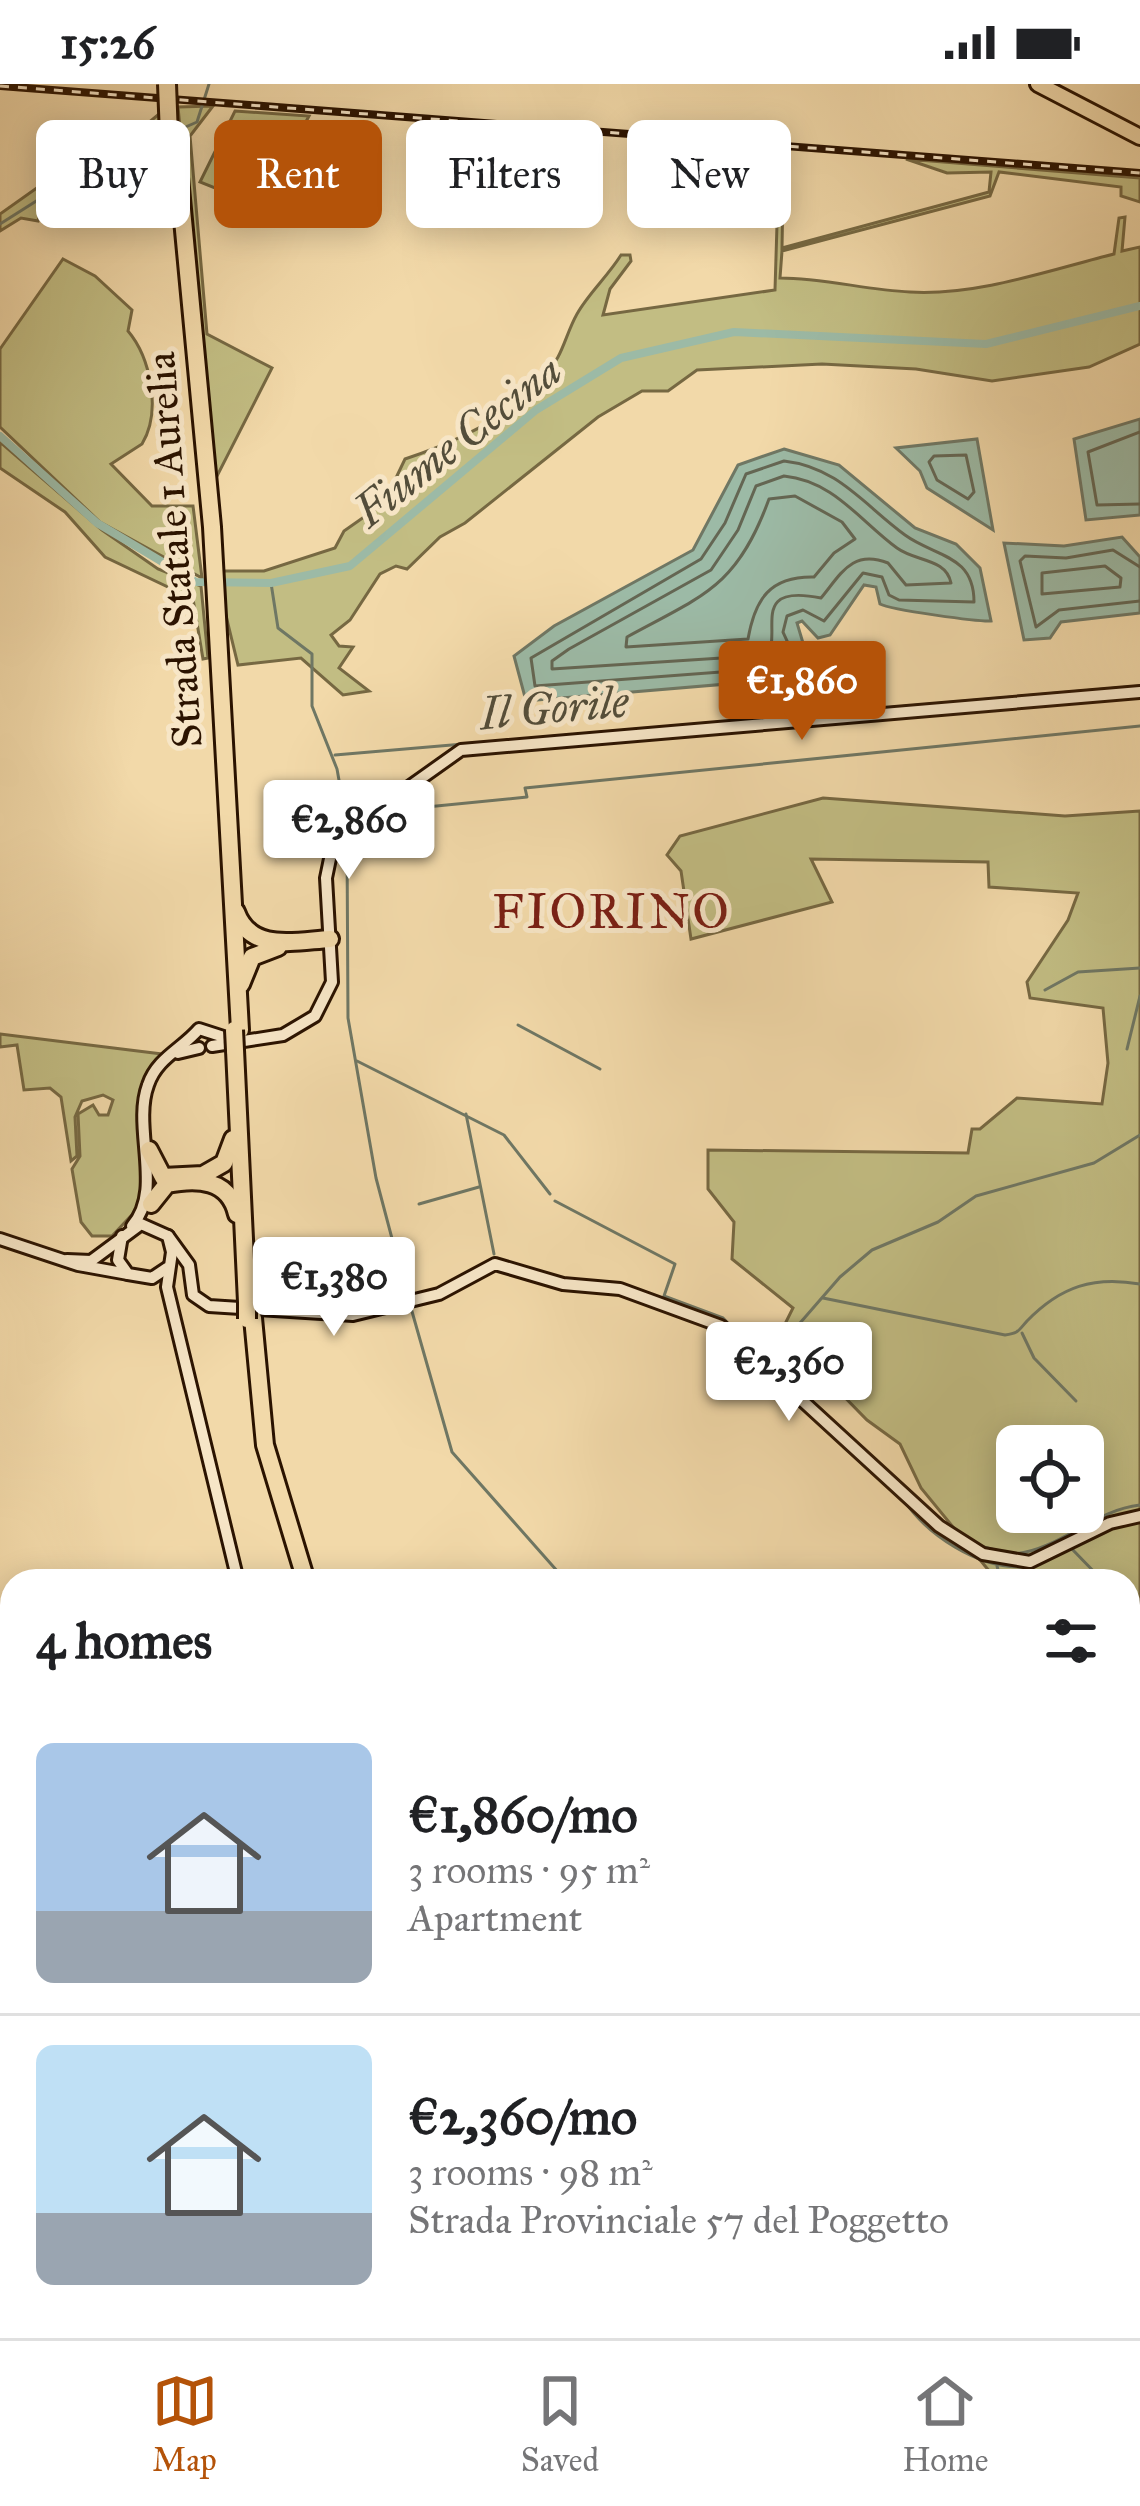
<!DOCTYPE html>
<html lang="en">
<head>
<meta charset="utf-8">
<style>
  :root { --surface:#fff; --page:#f6f6f6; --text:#202124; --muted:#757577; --line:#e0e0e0; --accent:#b45309 }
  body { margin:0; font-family:"IM FELL Great Primer",serif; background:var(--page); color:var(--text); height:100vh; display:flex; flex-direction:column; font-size:45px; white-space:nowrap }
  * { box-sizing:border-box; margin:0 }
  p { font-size:39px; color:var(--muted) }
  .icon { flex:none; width:66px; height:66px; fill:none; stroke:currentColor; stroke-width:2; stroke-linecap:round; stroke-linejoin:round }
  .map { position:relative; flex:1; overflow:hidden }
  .side { position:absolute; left:0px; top:1485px; width:1140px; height:771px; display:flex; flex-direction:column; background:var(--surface); border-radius:36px 36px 0 0; box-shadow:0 6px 30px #0003 }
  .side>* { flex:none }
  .guide { position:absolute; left:36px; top:36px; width:1068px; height:108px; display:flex; gap:24px }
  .buttons { position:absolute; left:996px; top:1341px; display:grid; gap:24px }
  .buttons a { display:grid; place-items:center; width:108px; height:108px; border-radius:18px; background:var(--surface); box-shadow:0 6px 30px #0003; font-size:60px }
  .price { position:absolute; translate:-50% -102px; padding:0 27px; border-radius:12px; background:#fff; color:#222; font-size:39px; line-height:78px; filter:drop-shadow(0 3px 6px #0008) }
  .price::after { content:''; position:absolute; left:50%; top:72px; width:36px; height:27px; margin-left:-18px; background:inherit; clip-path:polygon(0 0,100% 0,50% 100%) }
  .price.current { background:var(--accent); color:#fff }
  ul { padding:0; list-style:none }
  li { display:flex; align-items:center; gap:36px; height:300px; padding:0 36px }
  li+li { border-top:3px solid var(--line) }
  li span { display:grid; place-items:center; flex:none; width:336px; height:240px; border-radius:18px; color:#555 }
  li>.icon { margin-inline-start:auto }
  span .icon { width:144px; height:144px; fill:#fffc; stroke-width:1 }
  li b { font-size:51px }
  h2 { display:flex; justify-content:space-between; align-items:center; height:144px; padding:0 36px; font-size:51px }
  .tag { padding:0 42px; border-radius:18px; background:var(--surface); box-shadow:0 6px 30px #0003; font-size:42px; line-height:108px }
  .tag.current { background:var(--accent); color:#fff }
  .status { display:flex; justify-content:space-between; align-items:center; height:84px; padding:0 60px; background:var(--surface); direction:ltr }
  .status svg { height:33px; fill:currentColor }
  .tabs { display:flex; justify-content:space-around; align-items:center; height:168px; border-top:3px solid var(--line); background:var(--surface); font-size:33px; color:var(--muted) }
  .tabs a { display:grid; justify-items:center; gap:6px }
  .tabs .current { color:var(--accent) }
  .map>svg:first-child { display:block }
  .green { fill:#c2bd83; stroke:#766842; stroke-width:3; fill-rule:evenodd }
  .water { fill:#9cbaa6; stroke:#6f7764; stroke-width:3 }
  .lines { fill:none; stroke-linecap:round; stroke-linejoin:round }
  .shore { stroke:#646653; stroke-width:3 }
  .stream { stroke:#6f7764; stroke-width:3 }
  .river { stroke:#9cbaa6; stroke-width:8 }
  .secondary-casing { stroke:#2b1300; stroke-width:16 }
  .primary-casing { stroke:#2b1300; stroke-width:20 }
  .highway-casing { stroke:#2b1300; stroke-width:22 }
  .secondary { stroke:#f7e6c7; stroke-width:10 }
  .primary { stroke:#f2d9a9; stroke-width:14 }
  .highway { stroke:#f2d9a9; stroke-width:16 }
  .rail-casing { stroke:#2b1300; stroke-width:8 }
  .rail { stroke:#f7e6c7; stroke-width:3; stroke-dasharray:9; stroke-linecap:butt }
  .highway-bridge-casing { stroke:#2b1300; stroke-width:22; stroke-linecap:butt }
  .highway-bridge { stroke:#f2d9a9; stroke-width:16 }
  .labels { text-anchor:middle; stroke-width:10; stroke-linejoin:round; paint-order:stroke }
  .street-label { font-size:42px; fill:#2b1300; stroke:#f7e6c7 }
  .water-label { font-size:45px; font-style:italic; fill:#534d3a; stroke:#f7e6c7 }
  .quarter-label { font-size:48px; letter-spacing:3px; fill:#7a1f14; stroke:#f7e6c7 }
</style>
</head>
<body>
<div class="status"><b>15:26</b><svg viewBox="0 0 49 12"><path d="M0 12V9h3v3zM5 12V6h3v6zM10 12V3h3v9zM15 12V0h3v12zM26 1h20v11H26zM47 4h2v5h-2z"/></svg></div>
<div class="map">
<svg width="1140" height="2254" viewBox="0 0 1140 2254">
  <rect width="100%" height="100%" fill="#f2d9a9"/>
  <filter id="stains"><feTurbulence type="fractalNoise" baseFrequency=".00167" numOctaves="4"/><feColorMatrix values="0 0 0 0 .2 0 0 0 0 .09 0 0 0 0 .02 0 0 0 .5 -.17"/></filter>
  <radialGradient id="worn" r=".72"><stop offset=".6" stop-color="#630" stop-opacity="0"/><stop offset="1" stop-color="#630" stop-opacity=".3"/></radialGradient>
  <!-- green -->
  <g class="green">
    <polygon points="213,22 190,52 207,250 272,284 214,398 178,23"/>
    <polygon points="235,27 309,32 260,122 200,98"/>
    <path d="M 159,30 L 166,133 L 160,127 L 151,70 L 144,64 C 117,90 47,90 38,137 L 21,134 L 0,147 L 0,130 L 48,96 L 118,64 Z"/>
    <path d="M 906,75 L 1140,94 L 1140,118 L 1121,112 L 1121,103 L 999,88 L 990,112 L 782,167 L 780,194 C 824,194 866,206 910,208 C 977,212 1050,186 1114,170 L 1119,134 L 1125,133 L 1122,167 L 1140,163 L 1140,260 L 1089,283 L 992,297 L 916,285 L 822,280 L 697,286 L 668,307 L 642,307 L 598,333 L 465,439 L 440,453 L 407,485 L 396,482 L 380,490 L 350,536 L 331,551 L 339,562 L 353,563 L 339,584 L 369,607 L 343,611 L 301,574 L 238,581 L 221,511 L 221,487 L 264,487 L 335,464 L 344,447 L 384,419 L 405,375 C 459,357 529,326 558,273 C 565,260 569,244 577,230 C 588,210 608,192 621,171 L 630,171 L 631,177 L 610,205 L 603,231 L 775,206 L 778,108 L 783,109 L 782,164 L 989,108 L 991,88 L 947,89 Z"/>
    <path d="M 63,175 L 95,192 L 132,226 L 128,247 C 150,273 162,327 142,360 L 111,380 L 152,422 L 193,422 L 202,494 L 100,438 L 0,343 L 0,265 Z"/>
    <polygon points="0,358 102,446 158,485 201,502 208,574 203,575 193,515 105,473 65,428 0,384"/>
    <path d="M 823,714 L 1065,732 L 1140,727 L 1140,1837 L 1128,1825 L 1128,1497 L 982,1497 L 990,1488 L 921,1404 L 900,1360 L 867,1336 L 781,1248 L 793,1224 L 732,1175 L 734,1138 L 708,1105 L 708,1066 L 968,1069 L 972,1045 L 980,1045 L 1017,1014 L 1102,1020 L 1108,979 L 1103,924 L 1030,914 L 1027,898 L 1068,836 L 1078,809 L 989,803 L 988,778 L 811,775 L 832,818 L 691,855 L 681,787 L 667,771 L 680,752 ZM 1017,1362 L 1083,1362 L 1083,1428 L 1017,1428 Z"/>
    <polygon points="0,950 162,970 146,998 143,1119 112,1152 92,1152 81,1138 72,1085 80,1072 78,1030 93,1021 99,1031 108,1031 113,1016 103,1011 82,1017 75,1033 77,1072 71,1077 61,1013 50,1004 24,1006 17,961 0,963"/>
    <polygon points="1128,2061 1140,2062 1140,2254 1091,2254 1091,2244 1128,2244"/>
  </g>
  <!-- water -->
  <g class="water">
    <polygon points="1140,335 1140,431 1086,436 1074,355"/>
    <polygon points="977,355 993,446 927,404 920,387 896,364"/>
    <path d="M 784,365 L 839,381 L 915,444 L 956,460 L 980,484 L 991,537 C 980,538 891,526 880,520 L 876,503 L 864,501 L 830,551 L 818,554 L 802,537 L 797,539 L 806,569 L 798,594 L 526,617 L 514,572 L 554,542 L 693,466 L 738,381 Z"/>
    <polygon points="1122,453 1140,473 1140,529 1061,538 1050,554 1024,556 1004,459 1064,462"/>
  </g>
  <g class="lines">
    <!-- shore -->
    <g class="shore">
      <polyline points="1140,348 1088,368 1097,421 1140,420"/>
      <polygon points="966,371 974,408 968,415 937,396 929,378 934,372"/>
      <path d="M 784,377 C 838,383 864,421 905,451 C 935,473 974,470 974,518 L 899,516 L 889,511 L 882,493 L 863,489 L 824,537 L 803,526 L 787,532 L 783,548 L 794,572 L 788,583 L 535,602 L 531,574 L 701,475 L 725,439 L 746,390 Z"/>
      <path d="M 784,392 C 834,397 860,437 897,464 C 916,478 946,474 951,499 L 906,501 L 888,479 C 852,465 841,490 821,514 C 751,500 780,544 769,571 L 552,585 L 552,577 L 569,565 L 711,486 L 738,446 L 756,402 Z"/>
      <path d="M 795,412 L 842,438 L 855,455 L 834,469 L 814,493 C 770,492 755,515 748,555 L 626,563 L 627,553 C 704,511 737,503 769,415 Z"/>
      <polygon points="1105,482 1121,494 1120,503 1042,510 1042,489"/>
      <polyline points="1140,483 1113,466 1066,474 1025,472 1020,477 1036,543 1059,526 1140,517"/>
    </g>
    <!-- stream -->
    <g class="stream">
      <polyline points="181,45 197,38 209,0"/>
      <polyline points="0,140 90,83 120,75 146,49 159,47"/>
      <polyline points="271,499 278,544 312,570 312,622 337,685 347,741"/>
      <polyline points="335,671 1140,602"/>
      <polyline points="345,713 383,713"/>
      <polyline points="345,714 362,731"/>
      <polyline points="392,717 396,726 527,713 525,704 1140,642"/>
      <polyline points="347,757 348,934 376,1094 408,1215"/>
      <polyline points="1045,906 1078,888 1140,884"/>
      <polyline points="518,941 600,985"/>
      <polyline points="1127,965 1140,912"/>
      <polyline points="357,977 504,1051 550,1110"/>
      <polyline points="466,1030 494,1170"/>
      <polyline points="555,1117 675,1180 664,1212 723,1234 743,1255"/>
      <polyline points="419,1120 479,1103"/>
      <path d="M 823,1214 L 1005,1251 C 1019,1249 1018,1247 1027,1237 C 1061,1202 1094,1192 1140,1200"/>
      <polyline points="411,1224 452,1368 566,1497"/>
      <polyline points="1022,1249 1034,1274 1076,1317"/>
      <polyline points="767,1277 840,1193 872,1166 938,1138 976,1112 1094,1079 1140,1051"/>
      <path d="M 903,1415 C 927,1451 978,1485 1024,1483"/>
      <polyline points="918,1415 946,1441"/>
      <polyline points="980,1462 999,1467"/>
      <path d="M 1015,1470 C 1061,1465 1094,1426 1140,1421"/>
      <polyline points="997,1482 1001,1497"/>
      <polyline points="1034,1482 1071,1464 1103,1497"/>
      <polyline points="1128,1527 1140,1535"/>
      <polyline points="1128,1663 1140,1672"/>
      <polyline points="0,1933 12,1932"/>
      <polyline points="1128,2013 1140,2013"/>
    </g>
    <!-- river -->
    <polyline class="river" points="0,352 97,439 196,498 271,499 350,482 536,326 621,274 734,248 986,260 1140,222"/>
    <defs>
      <g id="secondary">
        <polyline points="212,962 283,951 315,932 332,898 326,794 332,765 354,742 461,666 1140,608"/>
        <polyline points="178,969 199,964"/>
        <path d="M 132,1142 C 164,1106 132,1044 148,1001 C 157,974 182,965 199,945 L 230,955"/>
        <polyline points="122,1152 118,1176 128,1190 152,1194 167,1184"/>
        <polyline points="168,1152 189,1181 193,1211 209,1222 353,1231 439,1210 495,1180 563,1200 620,1205 721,1242 939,1442 983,1470 1030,1478 1110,1439 1140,1432"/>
        <polyline points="0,1155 78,1181 128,1190"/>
        <polyline points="67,1176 91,1177 141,1140 168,1152 172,1168 167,1203 238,1497"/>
        <polyline points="445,2244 448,2254"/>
      </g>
      <polyline id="primary" points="1038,0 1140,53"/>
      <g id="highway">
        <polyline points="175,51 212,443 240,946"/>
        <path d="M 236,828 C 251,869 295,857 330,855"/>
        <polyline points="241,900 252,873 278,863"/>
        <polyline points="235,966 247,1218"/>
        <polyline points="149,1066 163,1093 203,1091 224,1079 233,1055"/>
        <path d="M 151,1120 L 167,1100 C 197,1094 229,1095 237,1130"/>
        <polyline points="253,1234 265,1361 306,1497"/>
        <polyline points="530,2254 531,2244"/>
      </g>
    </defs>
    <!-- secondary casing -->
    <use href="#secondary" class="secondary-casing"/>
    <!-- primary casing -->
    <use href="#primary" class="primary-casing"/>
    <!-- highway casing -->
    <use href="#highway" class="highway-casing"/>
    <!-- secondary -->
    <use href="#secondary" class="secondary"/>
    <!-- primary -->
    <use href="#primary" class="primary"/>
    <!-- highway -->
    <use href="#highway" class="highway"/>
    <defs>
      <polyline id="rail" points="0,2 1140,89"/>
    </defs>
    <!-- rail casing -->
    <use href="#rail" class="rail-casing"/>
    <!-- rail -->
    <use href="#rail" class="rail"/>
    <defs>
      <g id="highway-bridge">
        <polyline points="167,0 169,52"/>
        <polyline points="234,946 235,966"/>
        <polyline points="247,1218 247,1235"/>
      </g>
    </defs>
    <!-- highway-bridge casing -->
    <use href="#highway-bridge" class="highway-bridge-casing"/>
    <!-- highway-bridge -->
    <use href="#highway-bridge" class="highway-bridge"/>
  </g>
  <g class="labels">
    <!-- street labels -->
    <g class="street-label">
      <text transform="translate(173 466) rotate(-94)" y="15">Strada Statale 1 Aurelia</text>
    </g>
    <!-- water labels -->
    <g class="water-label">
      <text transform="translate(457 356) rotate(-38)" y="16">Fiume Cecina</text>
      <text transform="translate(554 623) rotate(-5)" y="16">Il Gorile</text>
    </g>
    <!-- quarter labels -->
    <g class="quarter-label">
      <text x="612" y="844">FIORINO</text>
    </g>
  </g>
  <rect width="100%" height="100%" filter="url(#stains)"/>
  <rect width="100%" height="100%" fill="url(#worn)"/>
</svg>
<div class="buttons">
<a><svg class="icon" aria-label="locate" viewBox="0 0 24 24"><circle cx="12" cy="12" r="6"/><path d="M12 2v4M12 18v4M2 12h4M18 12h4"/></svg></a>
</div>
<b class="price current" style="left:802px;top:659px">€1,860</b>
<b class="price" style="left:349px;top:798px">€2,860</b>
<b class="price" style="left:334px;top:1255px">€1,380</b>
<b class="price" style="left:789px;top:1340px">€2,360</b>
<div class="guide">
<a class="tag">Buy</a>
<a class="tag current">Rent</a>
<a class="tag">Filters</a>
<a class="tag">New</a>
</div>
<section class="side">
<h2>4 homes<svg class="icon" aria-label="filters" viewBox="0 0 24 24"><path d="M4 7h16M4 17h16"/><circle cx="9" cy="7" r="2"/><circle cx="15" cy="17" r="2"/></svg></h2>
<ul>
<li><span style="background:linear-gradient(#a9c7e8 70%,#9aa5b1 0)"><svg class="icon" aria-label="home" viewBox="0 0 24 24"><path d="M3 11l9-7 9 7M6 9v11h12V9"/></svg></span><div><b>€1,860/mo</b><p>3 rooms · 95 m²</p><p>Apartment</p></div></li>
<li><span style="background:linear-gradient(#bfe0f5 70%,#9aa5b1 0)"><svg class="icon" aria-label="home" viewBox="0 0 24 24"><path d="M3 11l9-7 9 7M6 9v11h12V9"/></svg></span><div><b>€2,360/mo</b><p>3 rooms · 98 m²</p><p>Strada Provinciale 57 del Poggetto</p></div></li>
</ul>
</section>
</div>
<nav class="tabs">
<a class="current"><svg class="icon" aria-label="map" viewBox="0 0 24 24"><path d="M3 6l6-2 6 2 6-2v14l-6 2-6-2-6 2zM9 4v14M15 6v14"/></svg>Map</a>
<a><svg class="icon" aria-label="saved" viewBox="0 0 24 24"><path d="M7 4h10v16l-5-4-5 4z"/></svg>Saved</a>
<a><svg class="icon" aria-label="home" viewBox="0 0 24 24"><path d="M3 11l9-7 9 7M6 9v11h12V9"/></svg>Home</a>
</nav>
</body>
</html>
